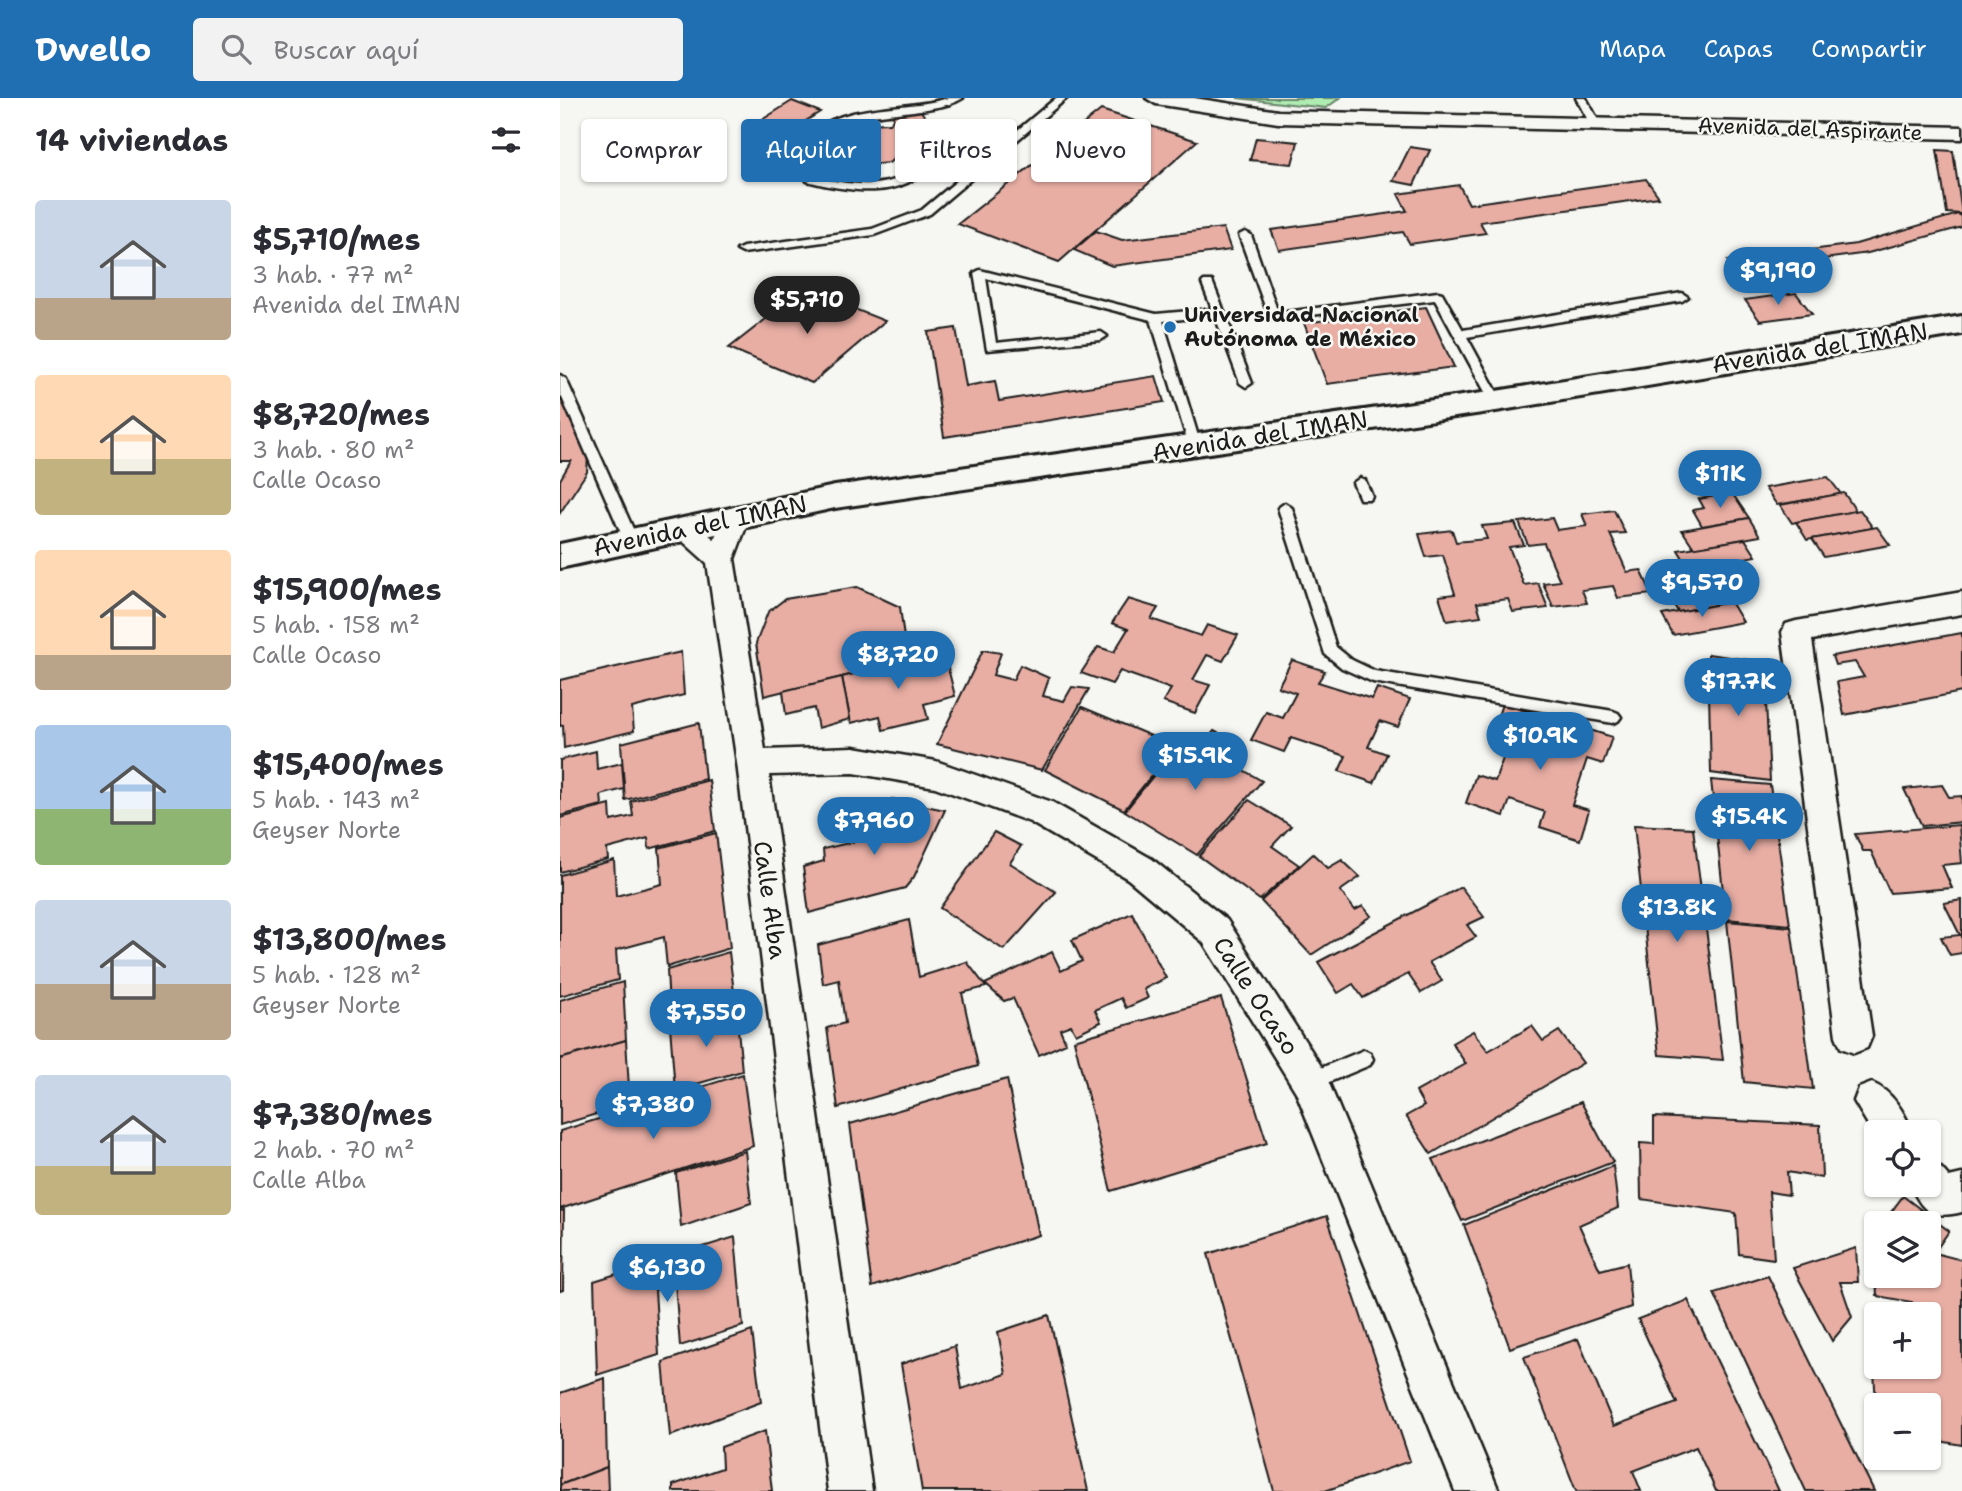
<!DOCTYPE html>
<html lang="es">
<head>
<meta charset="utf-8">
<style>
  :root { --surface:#fff; --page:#f2f2f3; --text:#2b2b33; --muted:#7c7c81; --accent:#1f6fb2 }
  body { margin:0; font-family:"Shantell Sans",sans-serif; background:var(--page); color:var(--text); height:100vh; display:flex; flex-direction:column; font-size:26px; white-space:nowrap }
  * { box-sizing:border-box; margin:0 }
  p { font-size:23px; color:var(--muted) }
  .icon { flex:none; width:38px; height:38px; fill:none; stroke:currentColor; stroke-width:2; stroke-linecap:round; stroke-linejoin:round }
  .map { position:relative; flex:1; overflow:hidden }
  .drawer { display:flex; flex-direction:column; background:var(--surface); width:560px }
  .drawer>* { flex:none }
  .hud { position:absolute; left:21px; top:21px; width:665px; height:63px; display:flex; gap:14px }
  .tools { position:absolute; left:1304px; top:1022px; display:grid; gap:14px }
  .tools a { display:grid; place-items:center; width:77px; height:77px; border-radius:7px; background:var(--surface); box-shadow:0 2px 5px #0004; font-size:35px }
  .price { position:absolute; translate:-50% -60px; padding:0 16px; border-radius:24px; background:var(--accent); color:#fff; font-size:23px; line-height:46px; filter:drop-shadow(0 2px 4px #0008) }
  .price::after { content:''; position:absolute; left:50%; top:42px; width:21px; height:16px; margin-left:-10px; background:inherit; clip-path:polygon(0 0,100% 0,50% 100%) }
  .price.selected { background:#222; color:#fff }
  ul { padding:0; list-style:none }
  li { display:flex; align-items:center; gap:21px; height:175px; padding:0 35px }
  li span { display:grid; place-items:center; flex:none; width:196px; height:140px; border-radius:7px; color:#555 }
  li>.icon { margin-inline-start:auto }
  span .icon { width:84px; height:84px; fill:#fffc; stroke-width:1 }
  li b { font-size:30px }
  h2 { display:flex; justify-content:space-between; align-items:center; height:84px; padding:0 35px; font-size:30px }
  .chip { padding:0 24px; border-radius:7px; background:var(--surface); box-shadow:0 2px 5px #0004; font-size:24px; line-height:63px }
  .chip.selected { background:var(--accent); color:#fff }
  header { display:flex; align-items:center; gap:42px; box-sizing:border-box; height:98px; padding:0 35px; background:var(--accent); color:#fff }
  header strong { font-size:33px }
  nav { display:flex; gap:38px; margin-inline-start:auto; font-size:24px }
  .search { width:490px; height:63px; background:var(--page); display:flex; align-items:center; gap:18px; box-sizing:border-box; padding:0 24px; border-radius:7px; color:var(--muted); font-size:26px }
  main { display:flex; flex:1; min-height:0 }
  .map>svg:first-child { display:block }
  .green { fill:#afecb2; stroke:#668467; stroke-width:2 }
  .building { fill:#e8aea4; stroke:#1c1c1c; stroke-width:2 }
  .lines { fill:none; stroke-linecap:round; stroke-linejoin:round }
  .lane-casing { stroke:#1c1c1c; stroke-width:5 }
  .street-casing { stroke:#1c1c1c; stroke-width:5 }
  .primary-casing { stroke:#1c1c1c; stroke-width:6 }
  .lane { fill:#f6f6f2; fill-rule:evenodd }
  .street { fill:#f6f6f2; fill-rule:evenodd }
  .primary { fill:#f6f6f2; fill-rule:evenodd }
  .poi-dot { fill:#1f6fb2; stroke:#f6f6f2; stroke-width:2.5 }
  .labels { text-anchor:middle; stroke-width:5; stroke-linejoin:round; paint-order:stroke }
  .far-street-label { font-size:21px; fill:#1c1c1c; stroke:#f6f6f2 }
  .far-poi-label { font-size:21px; font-weight:bold; fill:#1c1c1c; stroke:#f6f6f2; text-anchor:start }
  .street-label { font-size:24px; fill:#1c1c1c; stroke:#f6f6f2 }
</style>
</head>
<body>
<header>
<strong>Dwello</strong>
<div class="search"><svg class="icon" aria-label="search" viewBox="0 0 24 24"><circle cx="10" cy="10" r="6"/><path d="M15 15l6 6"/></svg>Buscar aquí</div>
<nav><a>Mapa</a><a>Capas</a><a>Compartir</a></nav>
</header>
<main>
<section class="drawer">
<h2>14 viviendas<svg class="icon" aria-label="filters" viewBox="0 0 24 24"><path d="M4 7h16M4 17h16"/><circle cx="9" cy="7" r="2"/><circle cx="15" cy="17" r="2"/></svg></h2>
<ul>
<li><span style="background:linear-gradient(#c9d6e8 70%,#b9a48a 0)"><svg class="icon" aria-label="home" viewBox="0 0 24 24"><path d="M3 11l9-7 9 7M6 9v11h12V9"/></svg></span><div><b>$5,710/mes</b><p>3 hab. · 77 m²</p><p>Avenida del IMAN</p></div></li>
<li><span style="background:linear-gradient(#ffd9b3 60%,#c2b280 0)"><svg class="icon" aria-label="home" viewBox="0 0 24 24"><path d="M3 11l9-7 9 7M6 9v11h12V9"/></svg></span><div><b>$8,720/mes</b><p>3 hab. · 80 m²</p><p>Calle Ocaso</p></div></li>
<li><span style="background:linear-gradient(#ffd9b3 75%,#b9a48a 0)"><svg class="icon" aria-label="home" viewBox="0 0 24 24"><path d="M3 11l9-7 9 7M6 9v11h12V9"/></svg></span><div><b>$15,900/mes</b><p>5 hab. · 158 m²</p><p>Calle Ocaso</p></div></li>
<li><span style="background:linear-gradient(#a9c7e8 60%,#8fb573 0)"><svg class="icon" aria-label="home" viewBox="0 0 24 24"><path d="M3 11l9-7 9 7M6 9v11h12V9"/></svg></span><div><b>$15,400/mes</b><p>5 hab. · 143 m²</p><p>Geyser Norte</p></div></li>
<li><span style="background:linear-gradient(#c9d6e8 60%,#b9a48a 0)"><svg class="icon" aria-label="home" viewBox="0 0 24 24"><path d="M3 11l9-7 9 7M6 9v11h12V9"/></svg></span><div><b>$13,800/mes</b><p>5 hab. · 128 m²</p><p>Geyser Norte</p></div></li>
<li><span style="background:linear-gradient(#c9d6e8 65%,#c2b280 0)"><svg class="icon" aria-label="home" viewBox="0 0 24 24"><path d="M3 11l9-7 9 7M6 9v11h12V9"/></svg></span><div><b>$7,380/mes</b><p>2 hab. · 70 m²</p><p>Calle Alba</p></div></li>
</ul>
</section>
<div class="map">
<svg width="1402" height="1393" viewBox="0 0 1402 1393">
  <rect width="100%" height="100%" fill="#f6f6f2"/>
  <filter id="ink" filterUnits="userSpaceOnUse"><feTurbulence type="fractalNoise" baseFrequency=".0143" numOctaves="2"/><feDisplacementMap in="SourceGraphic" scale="14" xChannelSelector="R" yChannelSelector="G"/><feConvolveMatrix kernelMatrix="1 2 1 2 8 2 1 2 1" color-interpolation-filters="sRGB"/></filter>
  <g filter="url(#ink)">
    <!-- green -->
    <polygon class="green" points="677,0 780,0 766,10"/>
    <!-- building -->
    <g class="building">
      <polygon points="232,3 260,14 217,41 189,30"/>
      <polygon points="360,12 369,24 357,28 373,40 344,51 329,65 297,68 271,78 258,64 285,54 263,46 280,32 302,37 302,26 331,25 334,17"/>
      <polygon points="541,12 637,43 499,164 398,126"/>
      <polygon points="696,40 738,44 732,66 690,62"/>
      <polygon points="850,49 870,52 854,87 833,83"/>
      <polygon points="1377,52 1393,53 1402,116 1387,115"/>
      <polygon points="1086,81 1099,99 920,124 926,135 850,146 843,134 719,152 711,132 847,113 838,96 899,87 909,106"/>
      <polygon points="1398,116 1402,118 1402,129 1308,155 1176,173 1168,163 1296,146"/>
      <polygon points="663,130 671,152 552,168 514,152 536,133 562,142"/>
      <polygon points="244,191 325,223 252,285 169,250"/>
      <polygon points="1236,195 1252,216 1200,223 1185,202"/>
      <polygon points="866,209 894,269 767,286 744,225"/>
      <polygon points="396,230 406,288 435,283 439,303 596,278 604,304 384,339 368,234"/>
      <polygon points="0,297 28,358 27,374 0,415 0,382 11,363 0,363"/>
      <polygon points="1268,379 1281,396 1217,407 1205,390"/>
      <polygon points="1172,395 1189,420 1142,428 1133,412 1144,410 1139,401"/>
      <polygon points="1284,395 1296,413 1232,425 1220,407"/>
      <polygon points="1054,412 1065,435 1050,436 1067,474 1081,472 1092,496 1058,500 1053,488 1022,492 1027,505 993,509 983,485 1000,483 984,445 968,447 959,424 992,420 997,432 1027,428 1022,416"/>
      <polygon points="1300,412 1313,430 1247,442 1236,424"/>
      <polygon points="1189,420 1200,438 1134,450 1122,432"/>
      <polygon points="955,425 964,447 949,449 964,487 978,485 988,510 953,514 948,501 917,505 921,518 887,523 879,498 895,496 883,457 866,459 859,436 892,432 896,444 927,441 922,428"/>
      <polygon points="1317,429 1330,447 1264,459 1252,441"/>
      <polygon points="1185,441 1196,458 1129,470 1118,452"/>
      <polygon points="1179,461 1190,479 1123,492 1112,474"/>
      <polygon points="1175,482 1187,501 1118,514 1107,494"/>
      <polygon points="297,489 340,509 347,563 204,598 196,545 208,514 225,501"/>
      <polygon points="568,501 598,510 591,521 641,538 647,527 678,537 663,563 647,557 633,582 650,587 635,615 603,604 611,591 560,573 552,586 521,575 538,549 554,554 568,531 552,525"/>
      <polygon points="1171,504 1183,524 1113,537 1102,517"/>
      <polygon points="1402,535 1402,594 1284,617 1277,584 1304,579 1295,564 1275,567 1272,558"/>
      <polygon points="423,552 441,555 433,577 453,582 460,567 489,580 483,598 504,603 512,589 529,591 482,672 377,646"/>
      <polygon points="121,554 124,597 72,610 74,633 4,650 3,627 0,628 0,582"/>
      <polygon points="384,554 395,598 364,606 368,621 323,632 320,618 291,625 282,579"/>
      <polygon points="1148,556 1204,564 1210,683 1151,675"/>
      <polygon points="732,562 765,573 758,584 812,601 817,590 850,601 838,629 820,623 808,649 827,656 814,685 779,673 786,658 731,640 724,654 691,642 706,614 723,620 736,595 718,589"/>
      <polygon points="282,579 290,621 258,630 254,610 226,617 223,593"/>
      <polygon points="942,606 979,617 975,631 1009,642 1014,627 1052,639 1043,666 1027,661 1012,707 1029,712 1020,742 980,729 985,714 950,702 944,718 906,705 916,677 935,683 951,638 933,633"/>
      <polygon points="522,609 615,648 564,712 485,672"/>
      <polygon points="139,625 145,681 65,702 61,645"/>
      <polygon points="654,633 685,650 673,666 702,683 637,757 565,713 622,642 640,651"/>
      <polygon points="36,653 37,671 62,665 64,691 41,697 42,707 0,718 0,662"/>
      <polygon points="149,682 155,733 89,751 88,740 47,751 48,761 0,774 0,720 50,707 51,723 73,718 71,703"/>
      <polygon points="1151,682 1210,687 1230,827 1166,821"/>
      <polygon points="1382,687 1389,699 1402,698 1402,724 1362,728 1344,691"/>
      <polygon points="332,701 385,712 354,779 345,790 249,815 243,769 264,763 263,751 293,744 308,716 324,719"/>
      <polygon points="689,702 731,728 712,748 739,767 700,802 639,758"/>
      <polygon points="1074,727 1133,730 1163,962 1099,957"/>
      <polygon points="1399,727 1402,765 1382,767 1392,790 1330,795 1311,753 1303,753 1295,736"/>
      <polygon points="434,734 461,748 450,765 496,794 444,852 380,810"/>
      <polygon points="156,735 170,850 107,869 104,839 56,852 58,882 0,898 0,777 54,762 56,798 102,786 99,750"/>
      <polygon points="753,756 768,770 782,762 800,779 780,793 795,812 803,808 811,818 751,857 701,803"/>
      <polygon points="901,789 924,819 907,827 916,839 869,864 882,883 861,895 848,876 803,900 793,886 778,895 758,864"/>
      <polygon points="1402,802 1402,855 1390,857 1381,839 1400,837 1384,805"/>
      <polygon points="572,815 606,880 584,891 588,900 566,910 561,900 535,912 541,924 516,936 511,927 500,931 506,945 479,957 453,900 444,903 425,886 492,854 501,873 522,863 512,842"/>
      <polygon points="349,822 359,879 407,864 426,889 402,895 418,968 278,1010 267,930 285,925 279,882 263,886 258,847"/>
      <polygon points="1167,823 1231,829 1253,991 1184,984"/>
      <polygon points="169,854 176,910 110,928 107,872"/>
      <polygon points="63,884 66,942 0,961 0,902"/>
      <polygon points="661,900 707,1045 551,1093 514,942"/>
      <polygon points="176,910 182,973 115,992 110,928"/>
      <polygon points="972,928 983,943 999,933 1023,965 871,1056 846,1018 864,1008 856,994 906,966 892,945 913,933 928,953"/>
      <polygon points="66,942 70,1006 0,1027 0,961"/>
      <polygon points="183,976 193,1048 0,1111 0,1033"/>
      <polygon points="447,981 479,1137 312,1189 290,1026"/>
      <polygon points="1021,1004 1053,1064 902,1123 873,1061"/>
      <polygon points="1094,1019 1260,1027 1262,1080 1227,1074 1229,1097 1209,1094 1214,1161 1179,1156 1176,1115 1081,1101 1080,1045 1094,1046"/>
      <polygon points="185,1053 191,1105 121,1129 116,1075"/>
      <polygon points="1053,1068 1058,1110 1019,1127 1040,1172 1067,1165 1071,1209 950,1250 904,1127"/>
      <polygon points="1343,1098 1389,1133 1374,1155 1402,1162 1402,1347 1368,1341 1368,1307 1316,1307 1312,1237 1316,1238 1316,1269 1368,1269 1368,1216 1353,1216 1352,1204 1317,1198 1316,1178 1368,1178 1368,1125 1323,1125"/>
      <polygon points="4,1112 3,1192 0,1193 0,1113"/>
      <polygon points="767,1118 850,1363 765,1393 714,1393 648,1156"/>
      <polygon points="175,1139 183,1228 120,1248 115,1186 95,1192 99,1257 37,1277 34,1183"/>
      <polygon points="1296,1150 1298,1184 1280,1184 1292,1219 1272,1243 1233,1170"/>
      <polygon points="1208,1178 1314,1393 1246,1393 1154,1195"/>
      <polygon points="1128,1202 1219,1393 1156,1393 1136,1349 1073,1373 1081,1393 1016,1393 964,1259 1018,1241 1054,1328 1117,1305 1078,1221"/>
      <polygon points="489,1217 528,1393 362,1393 341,1266 395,1248 402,1291 446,1276 438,1234"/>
      <polygon points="192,1233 201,1304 110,1338 103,1264"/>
      <polygon points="45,1280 47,1369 0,1387 0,1295"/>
      <polygon points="205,1333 212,1393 113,1393 113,1387 162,1370 161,1349"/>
      <polygon points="47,1369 48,1393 0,1393 0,1387"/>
    </g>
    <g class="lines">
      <defs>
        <g id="lane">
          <path d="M 388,0 L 403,0 C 394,6 383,8 372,10 C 321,20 277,11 244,59 L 255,79 C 290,87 334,95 361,64 C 368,57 369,47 373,39 L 381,39 C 382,48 378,56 372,64 C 344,104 287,93 247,83 L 234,59 C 240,50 245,39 254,33 C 290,4 346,13 388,0 Z"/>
          <polygon points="496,0 507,0 370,116 314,137 183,155 177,152 183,149 312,131 362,112"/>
          <polygon points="1016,0 1026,0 1039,24 1038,26 1030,26"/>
          <polygon points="685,134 691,137 718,215 878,194 882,195 903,232 1122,195 1128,199 1122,203 907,239 942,303 936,307 930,303 875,202 710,222 679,137"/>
          <polygon points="420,172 596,216 652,211 642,185 644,183 652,183 692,285 686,289 680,285 655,218 603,223 641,348 640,351 630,351 591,222 426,180 436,245 541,234 547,238 541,242 427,252 414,175"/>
          <polygon points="0,277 6,281 78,442 76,445 71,447 64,442 0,295"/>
          <polygon points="800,380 805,382 812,398 810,401 800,401 793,385"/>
          <polygon points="725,405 732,410 776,549 792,562 815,573 1053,613 1058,615 1061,619 1058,623 1053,625 813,584 782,570 765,556 718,410"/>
          <polygon points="804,952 810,955 813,961 810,967 750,992 744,989 741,983 744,977"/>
        </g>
        <g id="street">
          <polygon points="586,0 634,0 718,13 1402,29 1402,41 718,25 596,6"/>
          <path d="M 177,408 L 186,411 L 190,418 L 174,461 L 205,652 L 294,649 L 376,663 L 492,704 L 592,761 L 667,822 L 763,971 L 939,1393 L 895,1393 L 736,994 L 643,844 L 568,781 L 470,724 L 375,689 L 294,675 L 209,677 L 312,1393 L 268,1393 L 177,665 L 147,465 L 108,430 L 112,423 C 130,418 141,431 154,441 L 168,411 Z"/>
          <polygon points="1402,494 1402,516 1252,542 1312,938 1307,950 1294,955 1281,950 1276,938 1222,534 1226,526 1236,523"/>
          <path d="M 1312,985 C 1332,993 1345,1015 1352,1034 L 1316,1034 L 1316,1040 L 1294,1003 L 1299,990 Z"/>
          <path d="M 1368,1064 L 1381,1070 L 1389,1079 L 1402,1076 L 1402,1114 C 1373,1121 1362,1115 1351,1087 L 1368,1087 Z"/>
        </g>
        <polygon id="primary" points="1402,218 1402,236 936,313 275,410 0,470 0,446 275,388 936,293"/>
      </defs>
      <!-- lane casing -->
      <use href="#lane" class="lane-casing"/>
      <!-- street casing -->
      <use href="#street" class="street-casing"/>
      <!-- primary casing -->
      <use href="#primary" class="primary-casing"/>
      <!-- lane -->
      <use href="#lane" class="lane"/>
      <!-- street -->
      <use href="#street" class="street"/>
      <!-- primary -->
      <use href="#primary" class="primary"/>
    </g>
  </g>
  <!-- markers -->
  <circle class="poi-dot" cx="610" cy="229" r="7"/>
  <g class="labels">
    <!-- far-street labels -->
    <g class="far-street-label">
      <text transform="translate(1250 31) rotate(2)" y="7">Avenida del Aspirante</text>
    </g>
    <!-- far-poi labels -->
    <g class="far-poi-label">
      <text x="624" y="224">Universidad Nacional<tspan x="624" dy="24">Autónoma de México</tspan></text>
    </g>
    <!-- street labels -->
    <g class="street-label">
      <text transform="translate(1260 250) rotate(-9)" y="8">Avenida del IMAN</text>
      <text transform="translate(700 338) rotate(-9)" y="8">Avenida del IMAN</text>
      <text transform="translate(140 428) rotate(-12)" y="8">Avenida del IMAN</text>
      <text transform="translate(210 802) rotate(82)" y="8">Calle Alba</text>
      <text transform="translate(696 898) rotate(57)" y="8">Calle Ocaso</text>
    </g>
  </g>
</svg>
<div class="tools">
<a><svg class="icon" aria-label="locate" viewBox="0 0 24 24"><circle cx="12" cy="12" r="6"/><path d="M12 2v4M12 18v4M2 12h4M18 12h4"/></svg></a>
<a><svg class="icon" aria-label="layers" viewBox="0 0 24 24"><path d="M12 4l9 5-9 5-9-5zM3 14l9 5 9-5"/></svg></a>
<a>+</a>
<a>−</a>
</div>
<b class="price" style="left:1218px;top:209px">$9,190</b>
<b class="price selected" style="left:247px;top:238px">$5,710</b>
<b class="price" style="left:1160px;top:412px">$11K</b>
<b class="price" style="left:1142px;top:521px">$9,570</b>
<b class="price" style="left:338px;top:593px">$8,720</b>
<b class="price" style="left:1178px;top:620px">$17.7K</b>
<b class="price" style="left:980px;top:674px">$10.9K</b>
<b class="price" style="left:635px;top:694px">$15.9K</b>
<b class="price" style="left:1189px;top:755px">$15.4K</b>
<b class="price" style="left:314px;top:759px">$7,960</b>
<b class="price" style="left:1117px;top:846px">$13.8K</b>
<b class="price" style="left:146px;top:951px">$7,550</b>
<b class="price" style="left:93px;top:1043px">$7,380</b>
<b class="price" style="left:107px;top:1206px">$6,130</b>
<div class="hud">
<a class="chip">Comprar</a>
<a class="chip selected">Alquilar</a>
<a class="chip">Filtros</a>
<a class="chip">Nuevo</a>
</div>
</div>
</main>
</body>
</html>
